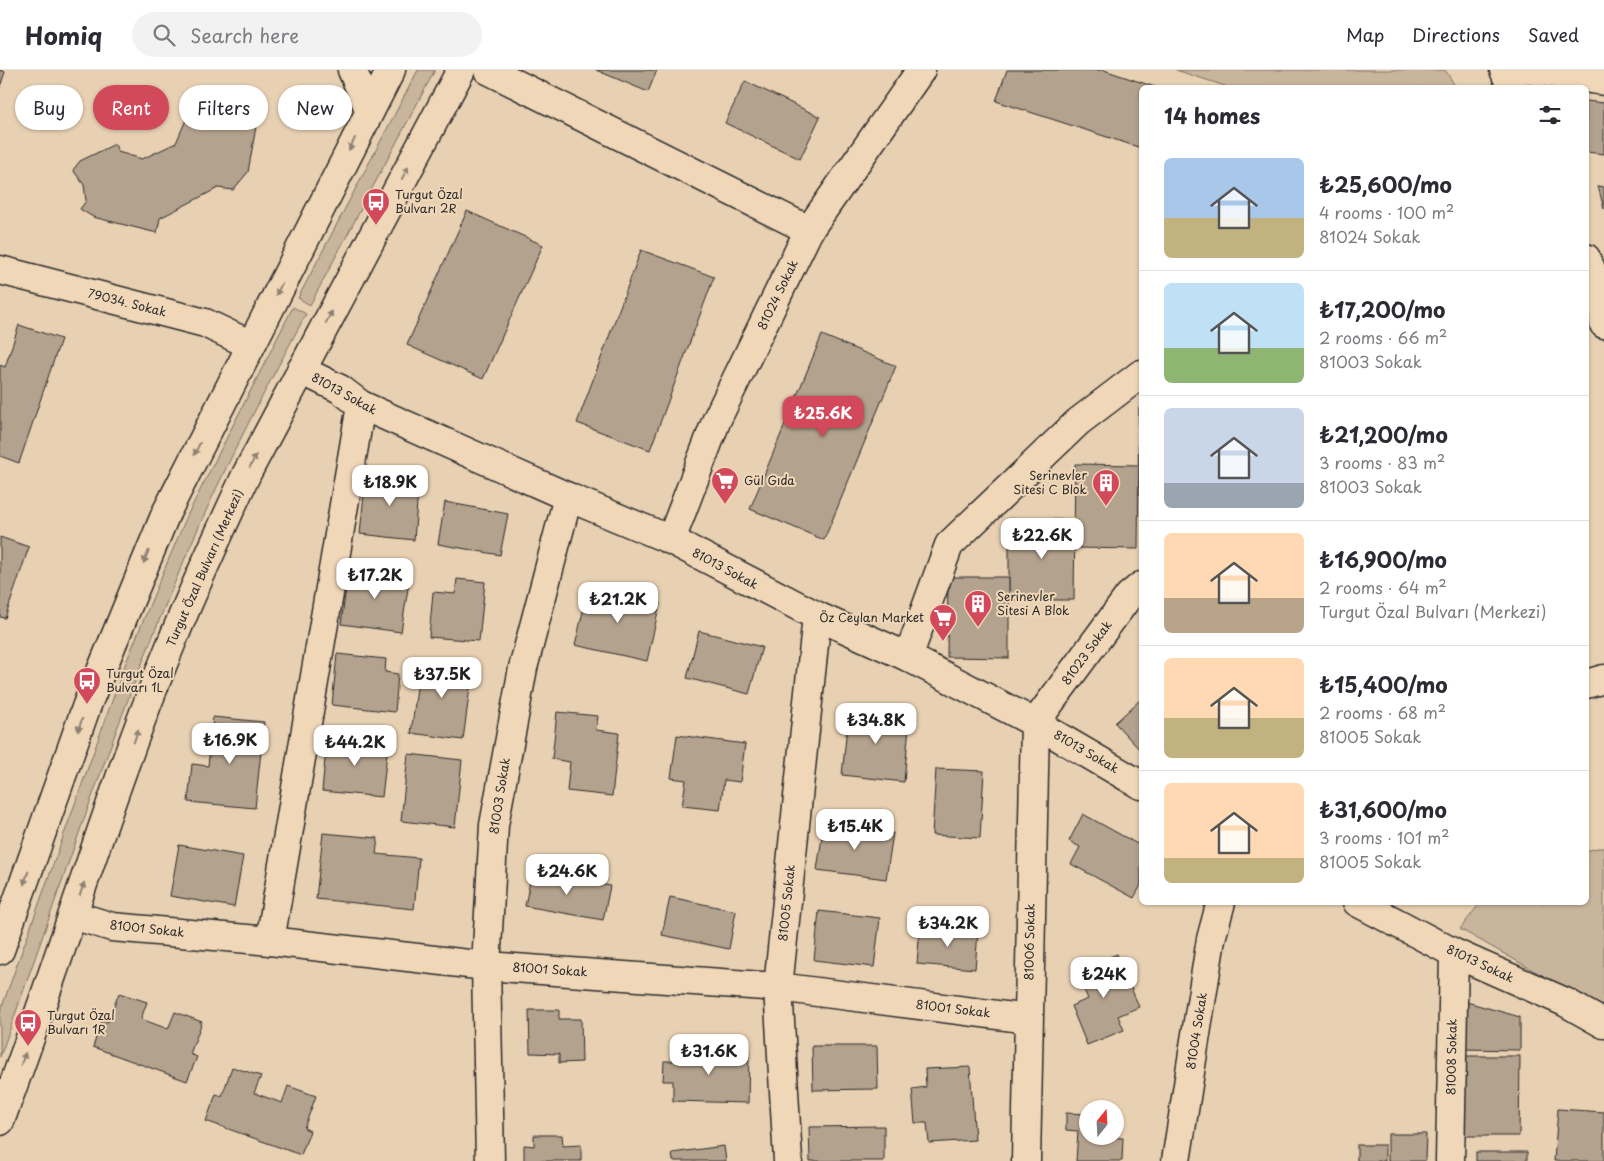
<!DOCTYPE html>
<html lang="en">
<head>
<meta charset="utf-8">
<style>
  :root { --surface:#fff; --page:#f2f2f3; --text:#2b2b33; --muted:#7c7c81; --line:#e1e1e2; --accent:#d1495b }
  body { margin:0; font-family:"Playpen Sans",sans-serif; background:var(--page); color:var(--text); height:100vh; display:flex; flex-direction:column; font-size:19px; white-space:nowrap }
  * { box-sizing:border-box; margin:0 }
  p { font-size:16px; color:var(--muted) }
  .icon { flex:none; width:28px; height:28px; fill:none; stroke:currentColor; stroke-width:2; stroke-linecap:round; stroke-linejoin:round }
  .map { position:relative; flex:1; overflow:hidden }
  .sheet { position:absolute; left:1139px; top:15px; width:450px; height:820px; display:flex; flex-direction:column; background:var(--surface); border-radius:8px; box-shadow:0 1px 4px #0004 }
  .sheet>* { flex:none }
  .guide { position:absolute; left:15px; top:15px; width:475px; height:45px; display:flex; gap:10px }
  .needle { width:32px; rotate:18deg }
  .controls { position:absolute; left:1079px; top:1030px; display:grid; gap:10px }
  .controls a { display:grid; place-items:center; width:45px; height:45px; border-radius:50%; background:var(--surface); box-shadow:0 1px 4px #0004; font-size:25px }
  .price { position:absolute; translate:-50% -42px; padding:0 11px; border-radius:10px; background:#fff; color:#222; font-size:16px; line-height:32px; filter:drop-shadow(0 1px 2px #0008) }
  .price::after { content:''; position:absolute; left:50%; top:30px; width:15px; height:11px; margin-left:-8px; background:inherit; clip-path:polygon(0 0,100% 0,50% 100%) }
  .price.on { background:var(--accent); color:#fff }
  ul { padding:0; list-style:none }
  li { display:flex; align-items:center; gap:15px; height:125px; padding:0 25px }
  li+li { border-top:1px solid var(--line) }
  li span { display:grid; place-items:center; flex:none; width:140px; height:100px; border-radius:8px; color:#555 }
  li>.icon { margin-inline-start:auto }
  span .icon { width:60px; height:60px; fill:#fffc; stroke-width:1 }
  li b { font-size:21px }
  h2 { display:flex; justify-content:space-between; align-items:center; height:60px; padding:0 25px; font-size:21px }
  .chip { padding:0 18px; border-radius:22px; background:var(--surface); box-shadow:0 1px 4px #0004; font-size:18px; line-height:45px }
  .chip.on { background:var(--accent); color:#fff }
  header { display:flex; align-items:center; gap:30px; box-sizing:border-box; height:70px; padding:0 25px; background:var(--surface); border-bottom:1px solid var(--line) }
  header strong { font-size:24px }
  nav { display:flex; gap:28px; margin-inline-start:auto; font-size:18px }
  .search { width:350px; height:45px; background:var(--page); display:flex; align-items:center; gap:12px; box-sizing:border-box; padding:0 18px; border-radius:28px; color:var(--muted); font-size:19px }
  .map>svg:first-child { display:block }
  .green { fill:#c8b59c; stroke:#7a7064 }
  .building { fill:#b3a28d; stroke:#2b2b2b }
  .lines { fill:none; stroke-linecap:round; stroke-linejoin:round }
  .minor-casing { stroke:#2b2b2b; stroke-width:31 }
  .major-casing { stroke:#2b2b2b; stroke-width:31 }
  .minor { stroke:#f0d7b8; stroke-width:28 }
  .major { stroke:#f0d7b8; stroke-width:28 }
  .oneway { fill:#8e8172 }
  .labels { text-anchor:middle; stroke-width:4; stroke-linejoin:round; paint-order:stroke }
  .poi-label { font-size:12px; fill:#2b2b2b; stroke:#f0d7b8; text-anchor:start }
  .street-label { font-size:12px; fill:#2b2b2b; stroke:#f0d7b8 }
</style>
</head>
<body>
<header>
<strong>Homiq</strong>
<div class="search"><svg class="icon" aria-label="search" viewBox="0 0 24 24"><circle cx="10" cy="10" r="6"/><path d="M15 15l6 6"/></svg>Search here</div>
<nav><a>Map</a><a>Directions</a><a>Saved</a></nav>
</header>
<div class="map">
<svg width="1604" height="1091" viewBox="0 0 1604 1091">
  <rect width="100%" height="100%" fill="#e8d0b2"/>
  <filter id="ink" filterUnits="userSpaceOnUse"><feTurbulence type="fractalNoise" baseFrequency=".02" numOctaves="2"/><feDisplacementMap in="SourceGraphic" scale="10" xChannelSelector="R" yChannelSelector="G"/><feConvolveMatrix kernelMatrix="1 2 1 2 8 2 1 2 1" color-interpolation-filters="sRGB"/></filter>
  <g filter="url(#ink)">
    <!-- green -->
    <g class="green">
      <polygon points="418,0 435,0 310,235 298,228"/>
      <polygon points="1176,0 1445,0 1456,17 1228,17"/>
      <path d="M 293,237 L 306,244 C 269,313 232,382 200,454 C 123,627 64,808 0,987 L 0,942 L 125,595 L 162,505 L 187,446 Z"/>
      <polygon points="1598,778 1604,778 1604,940 1460,859 1480,833 1586,832 1586,781"/>
    </g>
    <!-- building -->
    <g class="building">
      <polygon points="0,0 5,2 0,17"/>
      <polygon points="596,0 657,0 648,22"/>
      <polygon points="1007,0 1104,0 1158,18 1141,18 1141,78 996,31"/>
      <polygon points="745,11 820,47 800,89 725,53"/>
      <polygon points="217,18 228,18 236,40 257,51 248,102 233,120 218,118 160,148 157,163 93,147 80,139 86,131 84,115 73,100 80,91 115,74 118,82 142,89 176,73 188,45 184,36"/>
      <polygon points="1586,31 1604,33 1604,84 1586,82"/>
      <polygon points="1598,116 1604,117 1604,139"/>
      <polygon points="467,141 543,175 483,309 407,275"/>
      <polygon points="641,180 714,207 650,380 577,353"/>
      <polygon points="19,255 61,269 19,393 0,386 0,295 5,297"/>
      <polygon points="822,265 896,296 824,470 750,439"/>
      <polygon points="1139,338 1141,338 1141,424 1138,424"/>
      <polygon points="1075,394 1139,395 1138,479 1074,478"/>
      <polygon points="366,404 419,409 414,470 360,464"/>
      <polygon points="445,432 508,444 500,485 438,474"/>
      <polygon points="1009,449 1075,450 1074,530 1009,530"/>
      <polygon points="0,467 29,477 5,548 0,547"/>
      <polygon points="349,497 410,506 401,562 341,554"/>
      <polygon points="948,507 1009,507 1009,588 947,587"/>
      <polygon points="457,509 485,512 479,571 429,567 433,522 455,524"/>
      <polygon points="589,517 660,533 647,591 575,575"/>
      <polygon points="699,561 762,577 749,624 687,608"/>
      <polygon points="337,584 386,589 385,602 398,604 395,642 332,635"/>
      <polygon points="421,589 473,595 463,670 411,663"/>
      <polygon points="1141,629 1141,681 1115,653"/>
      <polygon points="849,638 910,645 904,712 842,705"/>
      <polygon points="557,642 598,646 596,660 619,663 612,726 567,721 570,692 552,689"/>
      <polygon points="213,647 264,652 255,738 188,732 192,694 208,696"/>
      <polygon points="677,665 745,674 740,712 724,710 720,740 682,736 686,710 671,708"/>
      <polygon points="327,668 388,674 382,727 322,721"/>
      <polygon points="408,684 462,690 455,757 401,751"/>
      <polygon points="936,699 984,701 980,768 932,765"/>
      <polygon points="1083,744 1141,776 1141,815 1134,828 1071,794 1080,777 1069,771"/>
      <polygon points="824,754 893,763 886,809 817,800"/>
      <polygon points="323,763 378,768 376,784 419,788 414,839 316,829"/>
      <polygon points="179,775 243,786 234,837 170,826"/>
      <polygon points="532,801 610,816 603,850 525,836"/>
      <polygon points="670,827 736,841 729,879 662,865"/>
      <polygon points="819,841 880,848 874,897 814,890"/>
      <polygon points="920,857 978,862 975,899 917,894"/>
      <polygon points="1117,884 1139,937 1118,946 1124,960 1087,975 1071,936 1088,929 1076,901"/>
      <polygon points="119,923 147,932 141,949 168,959 175,942 202,952 190,984 197,987 187,1011 93,977 102,950 108,952"/>
      <polygon points="1463,931 1520,947 1520,980 1463,979"/>
      <polygon points="529,940 559,940 559,949 581,949 582,992 559,993 559,984 530,983"/>
      <polygon points="812,976 877,976 878,1019 813,1020"/>
      <polygon points="683,978 749,980 748,1033 673,1031 673,1011 663,1011 664,991 673,991 674,984 683,985"/>
      <polygon points="1463,986 1520,986 1519,1066 1462,1066"/>
      <polygon points="232,997 261,1006 254,1023 282,1033 288,1016 316,1026 304,1058 310,1061 301,1085 206,1051 216,1024 222,1026"/>
      <polygon points="970,997 975,1070 929,1073 927,1053 915,1053 912,1019 926,1017 925,999"/>
      <polygon points="1558,1039 1604,1042 1604,1091 1554,1091"/>
      <polygon points="1066,1043 1088,1044 1088,1066 1123,1068 1122,1091 1076,1091 1078,1061 1066,1060"/>
      <polygon points="884,1056 884,1091 810,1091 809,1057"/>
      <polygon points="1388,1064 1426,1064 1425,1091 1388,1091"/>
      <polygon points="534,1065 562,1065 563,1076 581,1075 581,1091 524,1091 524,1075 534,1076"/>
      <rect x="1357" y="1075" width="28" height="16"/>
      <polygon points="724,1076 726,1091 673,1091 672,1083"/>
      <rect x="1476" y="1082" width="51" height="9"/>
    </g>
    <g class="lines">
      <defs>
        <g id="minor">
          <polyline points="352,0 369,39"/>
          <polyline points="488,0 809,160"/>
          <polyline points="1504,0 1512,18"/>
          <polyline points="1527,0 1604,11"/>
          <polyline points="1586,188 1602,223 1604,254"/>
          <polyline points="0,200 205,253 251,275"/>
          <polyline points="301,300 340,319 361,335 568,427 671,470 817,546 908,587 1035,653 1141,715"/>
          <polyline points="671,470 717,349 809,160 921,0"/>
          <polyline points="908,587 949,475 1078,352 1141,304"/>
          <polyline points="1586,614 1604,609"/>
          <polyline points="1357,832 1454,883 1565,932 1604,954"/>
          <polyline points="73,845 112,857 270,871 486,896 778,917 1028,949"/>
          <polyline points="270,871 361,335"/>
          <polyline points="490,1091 486,896 494,755 523,598 568,427"/>
          <polyline points="788,1091 778,917 817,546"/>
          <polyline points="1026,1091 1035,653 1129,526 1141,516"/>
          <polyline points="1176,1091 1211,869 1221,832"/>
          <polyline points="1450,1091 1454,883"/>
        </g>
        <g id="major">
          <polyline points="0,880 87,635 166,443 391,0"/>
          <path d="M 0,1051 C 59,895 106,733 169,579 C 193,519 220,461 247,403 L 461,0"/>
        </g>
      </defs>
      <!-- minor casing -->
      <use href="#minor" class="minor-casing"/>
      <!-- major casing -->
      <use href="#major" class="major-casing"/>
      <!-- minor -->
      <use href="#minor" class="minor"/>
      <!-- major -->
      <use href="#major" class="major"/>
    </g>
    <!-- one-way arrows -->
    <defs><path id="oneway-solid" d="M-6-.8H1V-3.2L6.5 0L1 3.2V.8H-6Z" transform="scale(1.25)"/></defs>
    <g class="oneway">
      <use href="#oneway-solid" transform="translate(352 74) rotate(117)"/>
      <use href="#oneway-solid" transform="translate(405 103) rotate(-62)"/>
      <use href="#oneway-solid" transform="translate(279 219) rotate(117)"/>
      <use href="#oneway-solid" transform="translate(329 247) rotate(-62)"/>
      <use href="#oneway-solid" transform="translate(197 379) rotate(116)"/>
      <use href="#oneway-solid" transform="translate(253 391) rotate(-62)"/>
      <use href="#oneway-solid" transform="translate(146 487) rotate(113)"/>
      <use href="#oneway-solid" transform="translate(80 655) rotate(109)"/>
      <use href="#oneway-solid" transform="translate(136 666) rotate(-71)"/>
      <use href="#oneway-solid" transform="translate(26 808) rotate(109)"/>
      <use href="#oneway-solid" transform="translate(82 819) rotate(-71)"/>
      <use href="#oneway-solid" transform="translate(23 989) rotate(-69)"/>
    </g>
  </g>
  <!-- icons -->
  <defs>
    <symbol id="bus-pin" viewBox="-11 -11 22 30"><path d="M0 17L-7.5 6A9.5 9.5 0 1 1 7.5 6Z" fill="#d1495b" stroke="#f0d7b8"/><path d="M-5-6H5V4H4V6H2V4H-2V6H-4V4H-5ZM-3.5-4V0h7V-4ZM-3.5 1.2v1.5H-2V1.2ZM2 1.2v1.5H3.5V1.2Z" fill="#fff"/></symbol>
    <symbol id="supermarket-pin" viewBox="-11 -11 22 30"><path d="M0 17L-7.5 6A9.5 9.5 0 1 1 7.5 6Z" fill="#d1495b" stroke="#f0d7b8"/><path d="M-6-5.5h2.5l.6 2H6L4.5 2H-2.5L-4.4-4H-6ZM-1.5 3.2a1.3 1.3 0 1 0 .1 0ZM3 3.2a1.3 1.3 0 1 0 .1 0Z" fill="#fff"/></symbol>
    <symbol id="building-pin" viewBox="-11 -11 22 30"><path d="M0 17L-7.5 6A9.5 9.5 0 1 1 7.5 6Z" fill="#d1495b" stroke="#f0d7b8"/><path d="M-4-6H4V6H1V3H-1V6H-4ZM-2.5-4.3h1.7v1.8h-1.7ZM.8-4.3h1.7v1.8H.8ZM-2.5-1h1.7V.8h-1.7ZM.8-1h1.7V.8H.8Z" fill="#fff"/></symbol>
  </defs>
  <g fill-rule="evenodd">
    <use href="#bus-pin" x="360" y="116" width="32" height="43"/>
    <use href="#supermarket-pin" x="709" y="395" width="32" height="43"/>
    <use href="#building-pin" x="1090" y="397" width="32" height="43"/>
    <use href="#building-pin" x="962" y="518" width="32" height="43"/>
    <use href="#supermarket-pin" x="927" y="532" width="32" height="43"/>
    <use href="#bus-pin" x="71" y="595" width="32" height="43"/>
    <use href="#bus-pin" x="12" y="937" width="32" height="43"/>
  </g>
  <g class="labels">
    <!-- poi labels -->
    <g class="poi-label">
      <text x="395" y="129">Turgut Özal<tspan x="395" dy="14">Bulvarı 2R</tspan></text>
      <text x="1087" y="410" text-anchor="end">Serinevler<tspan x="1087" dy="14">Sitesi C Blok</tspan></text>
      <text x="744" y="415">Gül Gıda</text>
      <text x="997" y="531">Serinevler<tspan x="997" dy="14">Sitesi A Blok</tspan></text>
      <text x="924" y="552" text-anchor="end">Öz Ceylan Market</text>
      <text x="106" y="608">Turgut Özal<tspan x="106" dy="14">Bulvarı 1L</tspan></text>
      <text x="47" y="950">Turgut Özal<tspan x="47" dy="14">Bulvarı 1R</tspan></text>
    </g>
    <!-- street labels -->
    <g class="street-label">
      <text transform="translate(778 225) rotate(-64)" y="4">81024 Sokak</text>
      <text transform="translate(127 233) rotate(14)" y="4">79034. Sokak</text>
      <text transform="translate(344 324) rotate(29)" y="4">81013 Sokak</text>
      <text transform="translate(205 498) rotate(-66)" y="4">Turgut Özal Bulvarı (Merkezi)</text>
      <text transform="translate(725 499) rotate(28)" y="4">81013 Sokak</text>
      <text transform="translate(1087 583) rotate(-54)" y="4">81023 Sokak</text>
      <text transform="translate(1086 682) rotate(30)" y="4">81013 Sokak</text>
      <text transform="translate(500 726) rotate(-81)" y="4">81003 Sokak</text>
      <text transform="translate(787 833) rotate(-84)" y="4">81005 Sokak</text>
      <text transform="translate(147 859) rotate(6)" y="4">81001 Sokak</text>
      <text transform="translate(1030 872) rotate(-89)" y="4">81006 Sokak</text>
      <text transform="translate(1480 894) rotate(25)" y="4">81013 Sokak</text>
      <text transform="translate(550 900) rotate(4)" y="4">81001 Sokak</text>
      <text transform="translate(953 939) rotate(7)" y="4">81001 Sokak</text>
      <text transform="translate(1197 961) rotate(-81)" y="4">81004 Sokak</text>
      <text transform="translate(1452 987) rotate(-89)" y="4">81008 Sokak</text>
    </g>
  </g>
</svg>
<div class="controls">
<a><svg class="needle" viewBox="-14 -14 28 28"><path d="M0-13l5 13h-10z" fill="#e53935"/><path d="M0 13l5-13h-10z" fill="#7c7c81"/></svg></a>
</div>
<b class="price on" style="left:823px;top:368px">₺25.6K</b>
<b class="price" style="left:390px;top:437px">₺18.9K</b>
<b class="price" style="left:1042px;top:490px">₺22.6K</b>
<b class="price" style="left:375px;top:530px">₺17.2K</b>
<b class="price" style="left:618px;top:554px">₺21.2K</b>
<b class="price" style="left:442px;top:629px">₺37.5K</b>
<b class="price" style="left:876px;top:675px">₺34.8K</b>
<b class="price" style="left:230px;top:695px">₺16.9K</b>
<b class="price" style="left:355px;top:697px">₺44.2K</b>
<b class="price" style="left:855px;top:781px">₺15.4K</b>
<b class="price" style="left:567px;top:826px">₺24.6K</b>
<b class="price" style="left:948px;top:878px">₺34.2K</b>
<b class="price" style="left:1104px;top:929px">₺24K</b>
<b class="price" style="left:709px;top:1006px">₺31.6K</b>
<div class="guide">
<a class="chip">Buy</a>
<a class="chip on">Rent</a>
<a class="chip">Filters</a>
<a class="chip">New</a>
</div>
<section class="sheet">
<h2>14 homes<svg class="icon" aria-label="filters" viewBox="0 0 24 24"><path d="M4 7h16M4 17h16"/><circle cx="9" cy="7" r="2"/><circle cx="15" cy="17" r="2"/></svg></h2>
<ul>
<li><span style="background:linear-gradient(#a9c7e8 60%,#c2b280 0)"><svg class="icon" aria-label="home" viewBox="0 0 24 24"><path d="M3 11l9-7 9 7M6 9v11h12V9"/></svg></span><div><b>₺25,600/mo</b><p>4 rooms · 100 m²</p><p>81024 Sokak</p></div></li>
<li><span style="background:linear-gradient(#bfe0f5 65%,#8fb573 0)"><svg class="icon" aria-label="home" viewBox="0 0 24 24"><path d="M3 11l9-7 9 7M6 9v11h12V9"/></svg></span><div><b>₺17,200/mo</b><p>2 rooms · 66 m²</p><p>81003 Sokak</p></div></li>
<li><span style="background:linear-gradient(#c9d6e8 75%,#9aa5b1 0)"><svg class="icon" aria-label="home" viewBox="0 0 24 24"><path d="M3 11l9-7 9 7M6 9v11h12V9"/></svg></span><div><b>₺21,200/mo</b><p>3 rooms · 83 m²</p><p>81003 Sokak</p></div></li>
<li><span style="background:linear-gradient(#ffd9b3 65%,#b9a48a 0)"><svg class="icon" aria-label="home" viewBox="0 0 24 24"><path d="M3 11l9-7 9 7M6 9v11h12V9"/></svg></span><div><b>₺16,900/mo</b><p>2 rooms · 64 m²</p><p>Turgut Özal Bulvarı (Merkezi)</p></div></li>
<li><span style="background:linear-gradient(#ffd9b3 60%,#c2b280 0)"><svg class="icon" aria-label="home" viewBox="0 0 24 24"><path d="M3 11l9-7 9 7M6 9v11h12V9"/></svg></span><div><b>₺15,400/mo</b><p>2 rooms · 68 m²</p><p>81005 Sokak</p></div></li>
<li><span style="background:linear-gradient(#ffd9b3 75%,#c2b280 0)"><svg class="icon" aria-label="home" viewBox="0 0 24 24"><path d="M3 11l9-7 9 7M6 9v11h12V9"/></svg></span><div><b>₺31,600/mo</b><p>3 rooms · 101 m²</p><p>81005 Sokak</p></div></li>
</ul>
</section>
</div>
</body>
</html>
